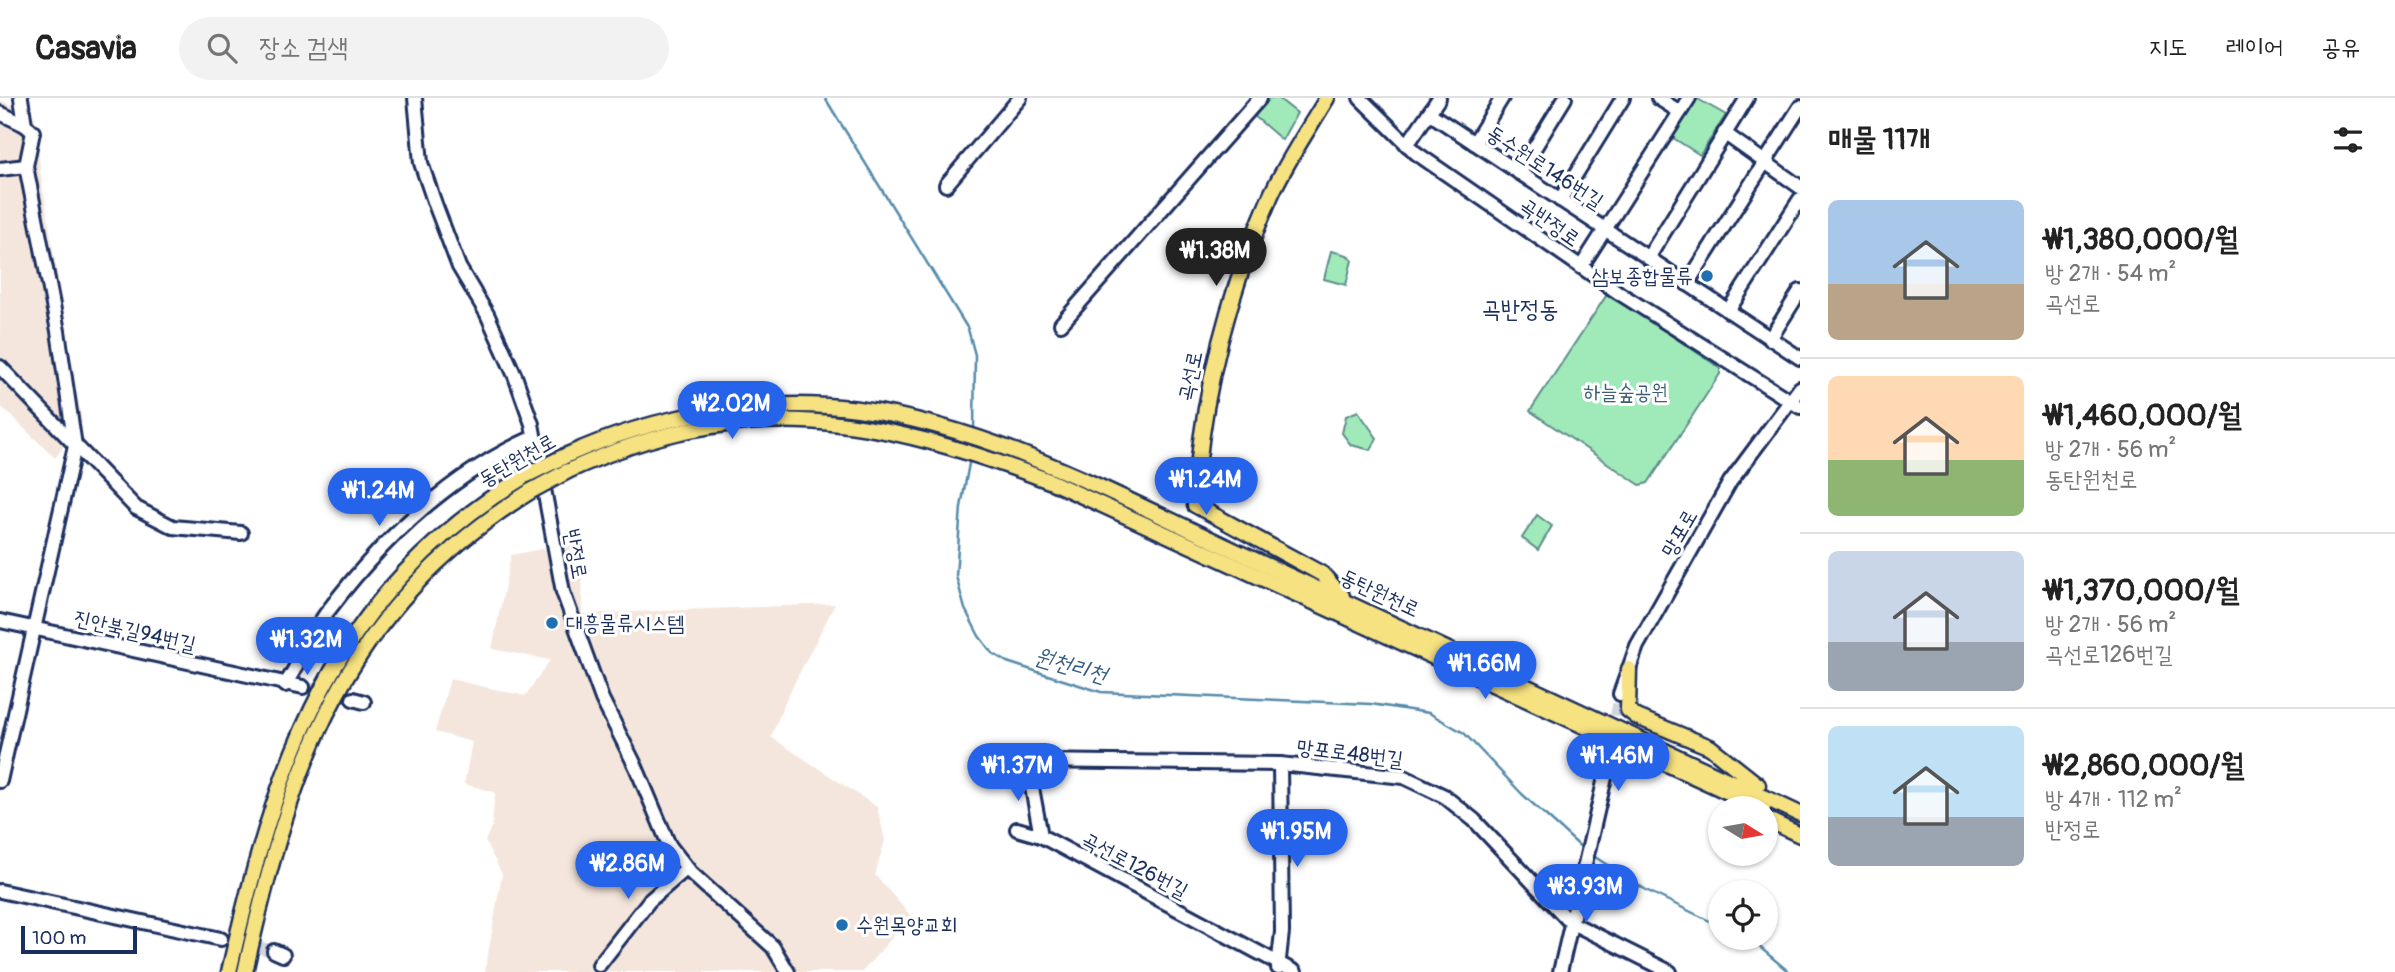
<!DOCTYPE html>
<html lang="ko">
<head>
<meta charset="utf-8">
<style>
  :root { --surface:#fff; --page:#f2f2f2; --text:#222; --muted:#767676; --line:#e0e0e0; --accent:#2563eb }
  body { margin:0; font-family:Pangolin,"Poor Story",sans-serif; background:var(--page); color:var(--text); height:100vh; display:flex; flex-direction:column; font-size:26px; white-space:nowrap }
  * { box-sizing:border-box; margin:0 }
  p { font-size:23px; color:var(--muted) }
  .icon { flex:none; width:38px; height:38px; fill:none; stroke:currentColor; stroke-width:2; stroke-linecap:round; stroke-linejoin:round }
  .map { position:relative; flex:1; overflow:hidden }
  .panel { display:flex; flex-direction:column; background:var(--surface); width:595px }
  .panel>* { flex:none }
  .needle { width:46px; rotate:101deg }
  .fabs { position:absolute; left:1708px; top:698px; display:grid; gap:14px }
  .fabs a { display:grid; place-items:center; width:70px; height:70px; border-radius:50%; background:var(--surface); box-shadow:0 2px 5px #0004; font-size:35px }
  .scale { position:absolute; left:21px; bottom:18px; width:116px; box-sizing:border-box; padding-left:7px; border:4px solid #1b2f5e; border-top:0; font-size:19px; line-height:24px; white-space:nowrap; color:#1b2f5e; -webkit-text-stroke:5px #fff; paint-order:stroke }
  .price { position:absolute; translate:-50% -60px; padding:0 16px; border-radius:24px; background:var(--accent); color:#fff; font-size:23px; line-height:46px; filter:drop-shadow(0 2px 4px #0008) }
  .price::after { content:''; position:absolute; left:50%; top:42px; width:21px; height:16px; margin-left:-10px; background:inherit; clip-path:polygon(0 0,100% 0,50% 100%) }
  .price.active { background:#222; color:#fff }
  ul { padding:0; list-style:none }
  li { display:flex; align-items:center; gap:21px; height:175px; padding:0 28px }
  li+li { border-top:2px solid var(--line) }
  li span { display:grid; place-items:center; flex:none; width:196px; height:140px; border-radius:10px; color:#555 }
  li>.icon { margin-inline-start:auto }
  span .icon { width:84px; height:84px; fill:#fffc; stroke-width:1 }
  li b { font-size:30px }
  h2 { display:flex; justify-content:space-between; align-items:center; height:84px; padding:0 28px; font-size:30px }
  header { display:flex; align-items:center; gap:42px; box-sizing:border-box; height:98px; padding:0 35px; background:var(--surface); border-bottom:2px solid var(--line) }
  header strong { font-size:33px }
  nav { display:flex; gap:38px; margin-inline-start:auto; font-size:24px }
  .search { width:490px; height:63px; background:var(--page); display:flex; align-items:center; gap:18px; box-sizing:border-box; padding:0 24px; border-radius:38px; color:var(--muted); font-size:26px }
  main { display:flex; flex:1; min-height:0 }
  .map>svg:first-child { display:block }
  .built { fill:#f4e6dc }
  .green { fill:#a0eab9; stroke:#5e8c8c; stroke-width:2 }
  .lines { fill:none; stroke-linecap:round; stroke-linejoin:round }
  .stream { stroke:#558aa9; stroke-width:2.5 }
  .minor-tunnel { stroke:#d1d5df; stroke-width:12; stroke-dasharray:12 6; stroke-linecap:butt }
  .minor-casing { stroke:#1b2f5e; stroke-width:18 }
  .major-casing { stroke:#1b2f5e; stroke-width:19 }
  .minor { stroke:#fff; stroke-width:12 }
  .major { stroke:#f7e281; stroke-width:14 }
  .major-bridge-casing { stroke:#1b2f5e; stroke-width:19; stroke-linecap:butt }
  .major-bridge { stroke:#f7e281; stroke-width:14 }
  .poi-dot { fill:#1f6fb2; stroke:#fff; stroke-width:2.5 }
  .labels { text-anchor:middle; stroke-width:6; stroke-linejoin:round; paint-order:stroke }
  .street-label { font-size:21px; fill:#1b2f5e; stroke:#fff }
  .poi-label { font-size:21px; fill:#1b2f5e; stroke:#fff; text-anchor:start }
  .park-label { font-size:21px; fill:#3c5e75; stroke:#fff }
  .water-label { font-size:23px; font-style:italic; fill:#385d84; stroke:#fff }
  .quarter-label { font-size:24px; fill:#1b2f5e; stroke:#fff }
</style>
</head>
<body>
<header>
<strong>Casavia</strong>
<div class="search"><svg class="icon" aria-label="search" viewBox="0 0 24 24"><circle cx="10" cy="10" r="6"/><path d="M15 15l6 6"/></svg>장소 검색</div>
<nav><a>지도</a><a>레이어</a><a>공유</a></nav>
</header>
<main>
<div class="map">
<svg width="1800" height="874" viewBox="0 0 1800 874">
  <rect width="100%" height="100%" fill="#fff"/>
  <filter id="ink" filterUnits="userSpaceOnUse"><feTurbulence type="fractalNoise" baseFrequency=".0143" numOctaves="2"/><feDisplacementMap in="SourceGraphic" scale="14" xChannelSelector="R" yChannelSelector="G"/><feConvolveMatrix kernelMatrix="1 2 1 2 8 2 1 2 1" color-interpolation-filters="sRGB"/></filter>
  <g filter="url(#ink)">
    <!-- built -->
    <g class="built">
      <polygon points="0,2 35,19 41,79 82,324 55,360 0,307"/>
      <polygon points="583,443 582,516 835,506 786,601 771,639 877,709 885,742 875,777 911,818 862,874 485,874 502,776 485,743 492,728 495,694 464,686 472,644 435,634 450,581 525,598 550,562 492,551 511,457"/>
    </g>
    <!-- green -->
    <g class="green">
      <polygon points="1267,0 1278,0 1297,15 1282,42 1253,17"/>
      <polygon points="1696,0 1726,17 1700,57 1670,38"/>
      <polygon points="1331,153 1347,157 1352,162 1346,187 1324,181"/>
      <polygon points="1608,195 1720,270 1720,276 1648,385 1640,387 1530,313"/>
      <polygon points="1358,313 1377,340 1371,352 1351,347 1342,335 1346,318"/>
      <polygon points="1537,417 1552,428 1538,452 1522,440"/>
    </g>
    <g class="lines">
      <!-- stream -->
      <g class="stream">
        <polyline points="825,0 968,231 975,257 974,333"/>
        <polyline points="970,360 961,409 956,478 965,511 979,538 992,555 1007,564 1101,594 1371,606 1429,615 1464,635 1522,696 1583,751"/>
        <polyline points="1592,757 1646,792 1720,828"/>
        <polyline points="1744,840 1756,846 1789,874"/>
      </g>
      <!-- minor-tunnel -->
      <g class="minor-tunnel">
        <polyline points="303,589 353,601"/>
        <polyline points="1607,671 1620,596"/>
        <polyline points="221,841 274,853"/>
      </g>
      <defs>
        <g id="minor">
          <polyline points="415,0 421,65 435,106 459,169 487,216 515,278 532,326 563,494 602,601 636,669 669,747 691,775 773,849 788,874"/>
          <polyline points="1360,0 1416,55 1619,195 1800,309"/>
          <polyline points="1658,0 1680,14"/>
          <polyline points="0,15 25,27"/>
          <polyline points="1429,15 1800,260"/>
          <polyline points="1724,35 1800,89"/>
          <polyline points="1474,45 1502,0"/>
          <polyline points="1407,47 1439,0"/>
          <polyline points="0,71 26,68"/>
          <polyline points="1519,75 1565,0"/>
          <polyline points="946,87 1020,0"/>
          <polyline points="1560,102 1623,0"/>
          <polyline points="1648,160 1747,0"/>
          <polyline points="1581,169 1689,0"/>
          <polyline points="1687,186 1800,9"/>
          <polyline points="1728,213 1800,101"/>
          <polyline points="1061,226 1260,0"/>
          <polyline points="1770,241 1800,193"/>
          <polyline points="0,269 136,410 173,429 241,435"/>
          <polyline points="0,523 303,589"/>
          <path d="M 285,587 C 301,563 311,535 328,513 C 383,440 451,376 534,339"/>
          <polyline points="1620,596 1637,548 1730,384 1800,290"/>
          <polyline points="353,601 364,604"/>
          <polyline points="0,683 75,348 58,233 26,68 33,34 25,27 21,0"/>
          <polyline points="1017,731 1041,738"/>
          <polyline points="0,793 221,841"/>
          <polyline points="274,853 283,857"/>
          <polyline points="599,867 649,803 687,770"/>
          <polyline points="1278,870 1282,834 1280,666"/>
          <polyline points="1295,874 1041,738 1027,663 1280,666 1404,679 1444,698 1474,722 1570,824 1670,874"/>
          <polyline points="1560,874 1607,671"/>
        </g>
        <g id="major">
          <path d="M 1327,0 C 1308,32 1286,64 1271,97 C 1227,197 1201,299 1195,407 L 1322,476 L 1342,498"/>
          <path d="M 565,358 C 655,317 759,298 858,311 C 988,329 1108,393 1225,448 C 1417,537 1608,628 1800,716"/>
          <path d="M 568,373 C 743,292 878,318 1052,384 L 1763,710"/>
          <polyline points="1629,571 1628,612 1637,619 1710,649 1758,687"/>
          <polyline points="1766,721 1800,737"/>
          <path d="M 229,874 C 277,662 331,495 527,377"/>
          <path d="M 245,874 C 291,668 342,511 531,393"/>
        </g>
      </defs>
      <!-- minor casing -->
      <use href="#minor" class="minor-casing"/>
      <!-- major casing -->
      <use href="#major" class="major-casing"/>
      <!-- minor -->
      <use href="#minor" class="minor"/>
      <!-- major -->
      <use href="#major" class="major"/>
      <defs>
        <g id="major-bridge">
          <polyline points="527,377 565,358"/>
          <polyline points="531,393 568,373"/>
        </g>
      </defs>
      <!-- major-bridge casing -->
      <use href="#major-bridge" class="major-bridge-casing"/>
      <!-- major-bridge -->
      <use href="#major-bridge" class="major-bridge"/>
    </g>
  </g>
  <!-- markers -->
  <g class="poi-dot">
    <circle cx="1707" cy="178" r="7"/>
    <circle cx="552" cy="525" r="7"/>
    <circle cx="842" cy="827" r="7"/>
  </g>
  <g class="labels">
    <!-- street labels -->
    <g class="street-label">
      <text transform="translate(1545 69) rotate(33)" y="7">동수원로146번길</text>
      <text transform="translate(1550 124) rotate(35)" y="7">곡반정로</text>
      <text transform="translate(1190 278) rotate(-78)" y="7">곡선로</text>
      <text transform="translate(517 362) rotate(-30)" y="7">동탄원천로</text>
      <text transform="translate(1679 435) rotate(-60)" y="7">망포로</text>
      <text transform="translate(576 456) rotate(80)" y="7">반정로</text>
      <text transform="translate(1380 495) rotate(25)" y="7">동탄원천로</text>
      <text transform="translate(135 533) rotate(13)" y="7">진안북길94번길</text>
      <text transform="translate(1350 655) rotate(7)" y="7">망포로48번길</text>
      <text transform="translate(1135 767) rotate(28)" y="7">곡선로126번길</text>
    </g>
    <!-- poi labels -->
    <g class="poi-label">
      <text x="1693" y="185" text-anchor="end">삼보종합물류</text>
      <text x="566" y="532">대흥물류시스템</text>
      <text x="856" y="834">수원목양교회</text>
    </g>
    <!-- park labels -->
    <g class="park-label">
      <text x="1626" y="301">하늘숲공원</text>
    </g>
    <!-- water labels -->
    <g class="water-label">
      <text transform="translate(1071 567) rotate(16)" y="8">원천리천</text>
    </g>
    <!-- quarter labels -->
    <g class="quarter-label">
      <text x="1520" y="219">곡반정동</text>
    </g>
  </g>
</svg>
<div class="fabs">
<a><svg class="needle" viewBox="-14 -14 28 28"><path d="M0-13l5 13h-10z" fill="#e53935"/><path d="M0 13l5-13h-10z" fill="#767676"/></svg></a>
<a><svg class="icon" aria-label="locate" viewBox="0 0 24 24"><circle cx="12" cy="12" r="6"/><path d="M12 2v4M12 18v4M2 12h4M18 12h4"/></svg></a>
</div>
<div class="scale">100 m</div>
<b class="price active" style="left:1216px;top:190px">₩1.38M</b>
<b class="price" style="left:732px;top:343px">₩2.02M</b>
<b class="price" style="left:1206px;top:419px">₩1.24M</b>
<b class="price" style="left:379px;top:430px">₩1.24M</b>
<b class="price" style="left:307px;top:579px">₩1.32M</b>
<b class="price" style="left:1485px;top:603px">₩1.66M</b>
<b class="price" style="left:1618px;top:695px">₩1.46M</b>
<b class="price" style="left:1018px;top:705px">₩1.37M</b>
<b class="price" style="left:1297px;top:771px">₩1.95M</b>
<b class="price" style="left:628px;top:803px">₩2.86M</b>
<b class="price" style="left:1586px;top:826px">₩3.93M</b>
</div>
<section class="panel">
<h2>매물 11개<svg class="icon" aria-label="filters" viewBox="0 0 24 24"><path d="M4 7h16M4 17h16"/><circle cx="9" cy="7" r="2"/><circle cx="15" cy="17" r="2"/></svg></h2>
<ul>
<li><span style="background:linear-gradient(#a9c7e8 60%,#b9a48a 0)"><svg class="icon" aria-label="home" viewBox="0 0 24 24"><path d="M3 11l9-7 9 7M6 9v11h12V9"/></svg></span><div><b>₩1,380,000/월</b><p>방 2개 · 54 m²</p><p>곡선로</p></div></li>
<li><span style="background:linear-gradient(#ffd9b3 60%,#8fb573 0)"><svg class="icon" aria-label="home" viewBox="0 0 24 24"><path d="M3 11l9-7 9 7M6 9v11h12V9"/></svg></span><div><b>₩1,460,000/월</b><p>방 2개 · 56 m²</p><p>동탄원천로</p></div></li>
<li><span style="background:linear-gradient(#c9d6e8 65%,#9aa5b1 0)"><svg class="icon" aria-label="home" viewBox="0 0 24 24"><path d="M3 11l9-7 9 7M6 9v11h12V9"/></svg></span><div><b>₩1,370,000/월</b><p>방 2개 · 56 m²</p><p>곡선로126번길</p></div></li>
<li><span style="background:linear-gradient(#bfe0f5 65%,#9aa5b1 0)"><svg class="icon" aria-label="home" viewBox="0 0 24 24"><path d="M3 11l9-7 9 7M6 9v11h12V9"/></svg></span><div><b>₩2,860,000/월</b><p>방 4개 · 112 m²</p><p>반정로</p></div></li>
</ul>
</section>
</main>
</body>
</html>
